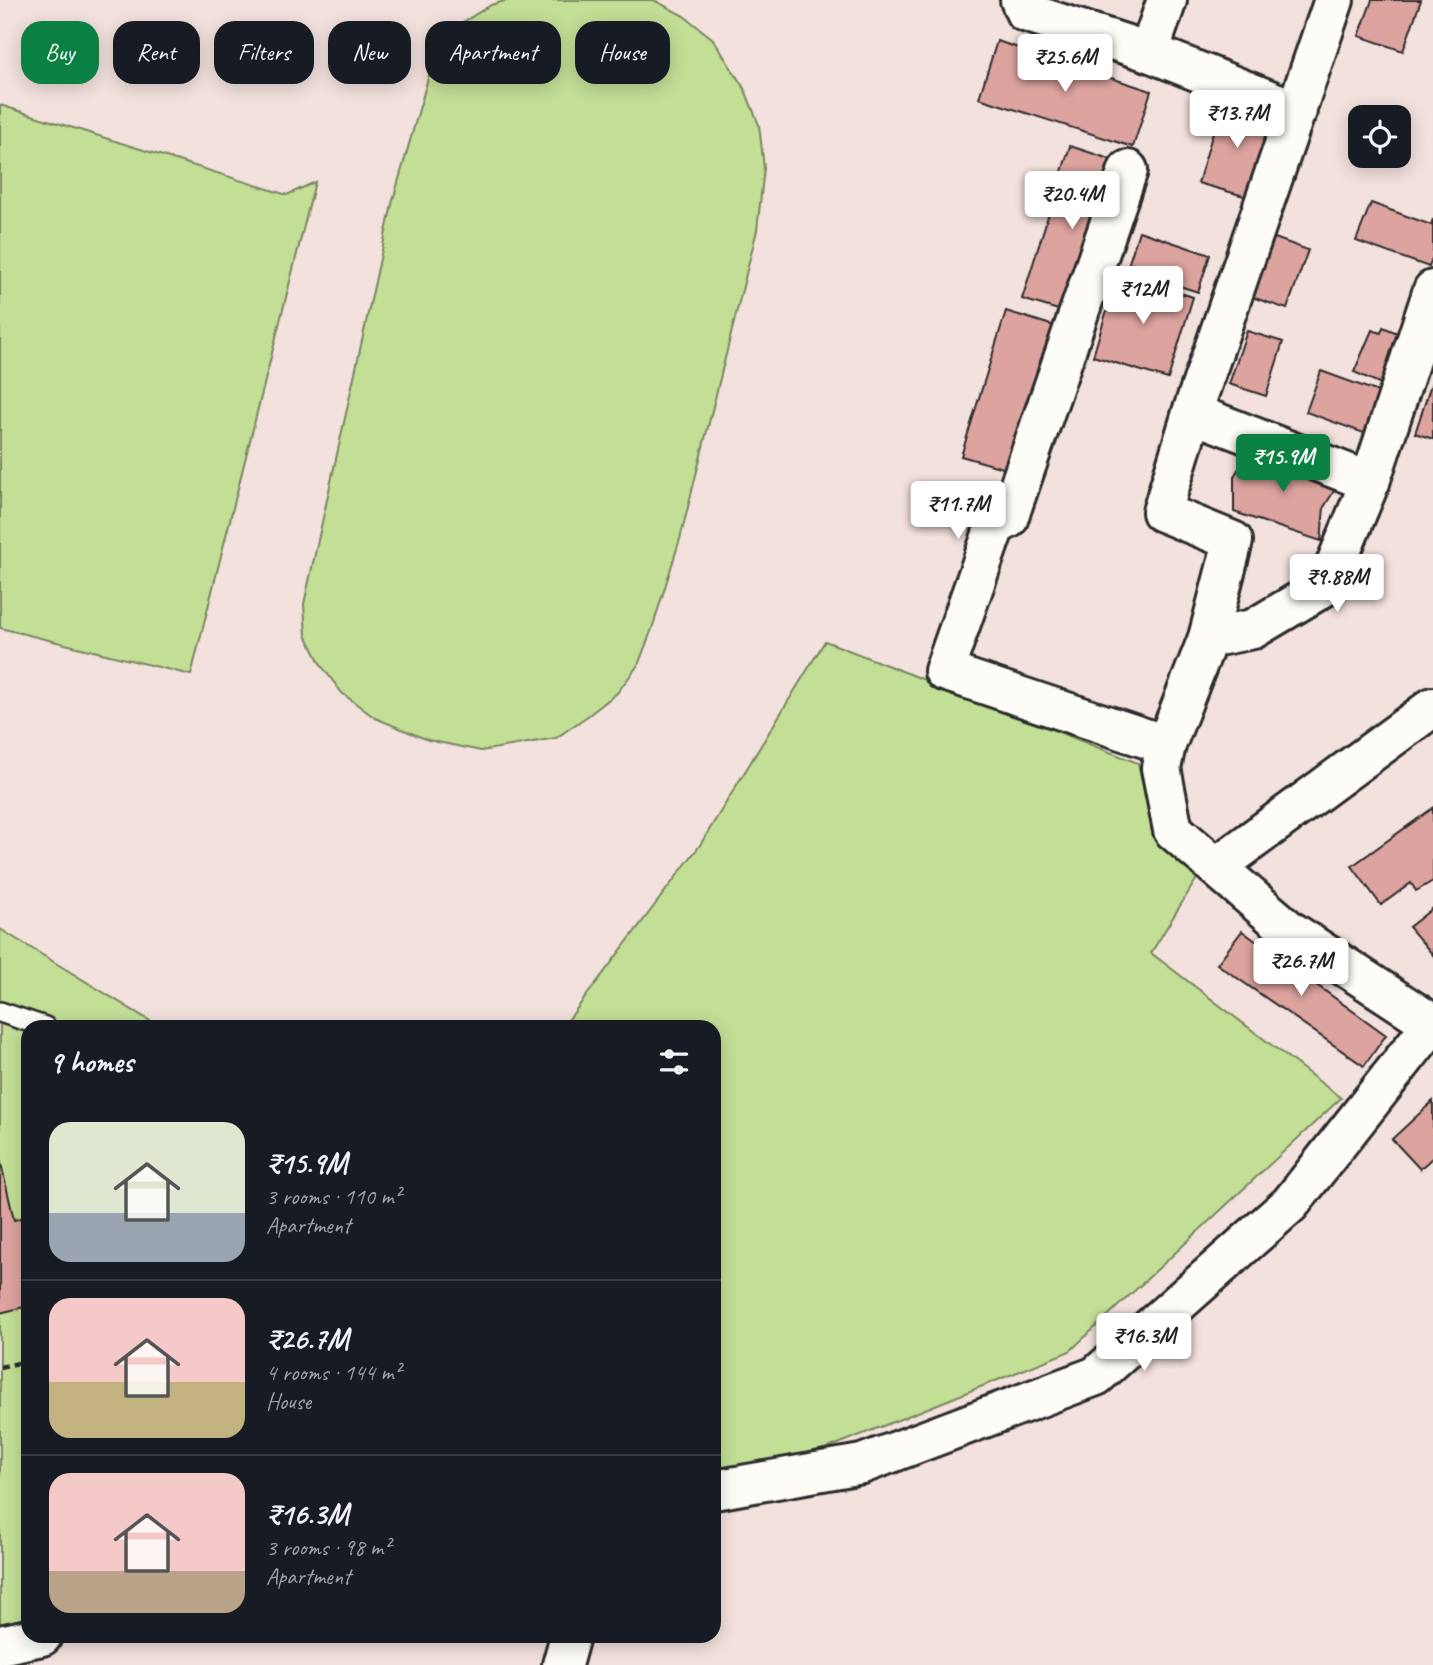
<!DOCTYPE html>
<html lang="en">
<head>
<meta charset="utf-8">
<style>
  :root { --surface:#171b24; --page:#20242c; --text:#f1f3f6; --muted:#9ea1a6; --line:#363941; --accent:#0b8043 }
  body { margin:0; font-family:Caveat,sans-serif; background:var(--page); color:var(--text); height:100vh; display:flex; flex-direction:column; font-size:26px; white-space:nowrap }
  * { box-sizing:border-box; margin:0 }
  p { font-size:23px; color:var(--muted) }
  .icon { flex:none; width:38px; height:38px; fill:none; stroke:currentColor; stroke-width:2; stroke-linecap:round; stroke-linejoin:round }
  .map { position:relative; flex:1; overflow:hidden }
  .panel { position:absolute; left:21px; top:1020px; width:700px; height:623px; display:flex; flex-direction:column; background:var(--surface); border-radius:21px; box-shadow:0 4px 18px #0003 }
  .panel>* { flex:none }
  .top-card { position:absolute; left:21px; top:21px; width:700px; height:63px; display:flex; gap:14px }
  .fabs { position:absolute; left:1348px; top:105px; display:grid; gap:14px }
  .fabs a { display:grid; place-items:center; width:63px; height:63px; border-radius:14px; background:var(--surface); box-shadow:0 4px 18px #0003; font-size:35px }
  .price { position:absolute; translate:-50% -60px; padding:0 16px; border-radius:7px; background:#fff; color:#222; font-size:23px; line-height:46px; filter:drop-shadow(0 2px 4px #0008) }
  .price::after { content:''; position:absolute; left:50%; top:42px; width:21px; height:16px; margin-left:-10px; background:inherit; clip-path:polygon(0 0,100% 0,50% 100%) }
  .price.selected { background:var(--accent); color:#fff }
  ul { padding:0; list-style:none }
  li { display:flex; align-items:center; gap:21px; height:175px; padding:0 28px }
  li+li { border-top:2px solid var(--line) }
  li span { display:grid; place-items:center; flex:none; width:196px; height:140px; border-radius:21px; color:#555 }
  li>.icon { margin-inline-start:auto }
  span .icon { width:84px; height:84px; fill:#fffc; stroke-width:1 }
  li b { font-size:30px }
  h2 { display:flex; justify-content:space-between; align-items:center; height:84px; padding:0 28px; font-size:30px }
  .tag { padding:0 24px; border-radius:21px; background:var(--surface); box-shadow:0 4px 18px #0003; font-size:24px; line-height:63px }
  .tag.selected { background:var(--accent); color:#fff }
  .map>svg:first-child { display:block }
  .green { fill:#c3df96; stroke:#778560; stroke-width:2 }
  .building { fill:#dda39f; stroke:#2b2b2b; stroke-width:2 }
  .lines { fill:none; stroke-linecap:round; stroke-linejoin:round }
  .lane-casing { stroke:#2b2b2b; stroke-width:24 }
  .street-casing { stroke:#2b2b2b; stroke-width:44 }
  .path { stroke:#2b2b2b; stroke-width:4.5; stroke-dasharray:7 5; stroke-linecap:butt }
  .lane { stroke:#fdfcf7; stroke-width:19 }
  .street { stroke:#fdfcf7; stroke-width:38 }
</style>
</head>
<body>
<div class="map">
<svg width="1433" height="1665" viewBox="0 0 1433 1665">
  <rect width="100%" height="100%" fill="#f3e1dd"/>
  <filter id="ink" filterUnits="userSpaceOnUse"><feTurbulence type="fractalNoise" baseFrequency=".0143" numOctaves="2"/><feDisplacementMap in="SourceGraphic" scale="14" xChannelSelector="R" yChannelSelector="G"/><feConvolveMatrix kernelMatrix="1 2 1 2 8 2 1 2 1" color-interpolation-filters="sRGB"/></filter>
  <g filter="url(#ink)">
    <!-- green -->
    <g class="green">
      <polygon points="508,0 654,0 684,16 713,39 745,90 759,125 764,168 757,230 680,539 652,629 638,665 617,693 589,715 556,738 481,751 428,740 375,718 342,693 321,665 306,635 304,604 393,200 433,61 452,29 491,5"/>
      <polygon points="0,105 287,195 315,182 191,675 0,628"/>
      <polygon points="825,641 1138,763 1153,837 1199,875 1151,953 1341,1098 1070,1351 828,1448 714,1473 714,1027 563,1027 700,845"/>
      <polygon points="0,929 160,1027 28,1027 28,1626 0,1632"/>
    </g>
    <!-- building -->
    <g class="building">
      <polygon points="1372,0 1421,0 1403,51 1359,36"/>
      <polygon points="997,41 1151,91 1133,147 979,98"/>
      <polygon points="1222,102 1276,117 1251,198 1198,183"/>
      <polygon points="1070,146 1122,163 1075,315 1022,299"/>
      <polygon points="1371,203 1431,225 1433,219 1433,256 1429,267 1356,241"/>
      <polygon points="1139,231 1210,255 1198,292 1127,269"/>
      <polygon points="1261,233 1308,250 1287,309 1240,293"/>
      <polygon points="1118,274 1193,297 1168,379 1093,356"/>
      <polygon points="1006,311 1064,329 1017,472 961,456"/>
      <polygon points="1383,327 1400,334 1386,386 1354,372 1372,330 1381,333"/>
      <polygon points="1247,331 1283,342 1266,396 1229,384"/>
      <polygon points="1321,371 1387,395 1372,436 1306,412"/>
      <polygon points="1433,379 1433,439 1415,433"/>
      <polygon points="1250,452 1342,478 1324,507 1321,541 1234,512 1234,476"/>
      <polygon points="1433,808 1433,881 1416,891 1411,883 1381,905 1352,866"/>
      <polygon points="1433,908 1433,955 1409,927"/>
      <polygon points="1242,931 1386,1035 1364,1066 1217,964"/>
      <polygon points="1433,1101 1433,1157 1420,1169 1392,1139"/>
      <polygon points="0,1159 14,1220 28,1216 28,1306 0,1313"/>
    </g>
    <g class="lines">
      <defs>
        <polyline id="lane" points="0,1012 45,1027"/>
        <g id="street">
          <polyline points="1020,0 1025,12 1149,52 1297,111"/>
          <polyline points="1149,52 1167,0"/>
          <polyline points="1128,170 1008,519 995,526 944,671 1166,745"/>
          <polyline points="1433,290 1370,482 1192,413 1162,512 1233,541 1208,638 1166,745 1161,768 1173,830 1289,930 1433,1024"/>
          <polyline points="1192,413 1334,0"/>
          <polyline points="1208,638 1253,629 1327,585 1370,482"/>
          <polyline points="1216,867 1433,707"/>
          <polyline points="714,1490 862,1464 1096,1376 1290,1204 1432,1024"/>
          <polyline points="0,1645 42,1636"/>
          <polyline points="562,1665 570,1636"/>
        </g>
      </defs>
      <!-- lane casing -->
      <use href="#lane" class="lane-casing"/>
      <!-- street casing -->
      <use href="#street" class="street-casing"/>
      <!-- path -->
      <polyline class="path" points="0,1367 28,1361"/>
      <!-- lane -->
      <use href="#lane" class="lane"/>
      <!-- street -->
      <use href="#street" class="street"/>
    </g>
  </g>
</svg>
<div class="fabs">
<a><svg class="icon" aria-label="locate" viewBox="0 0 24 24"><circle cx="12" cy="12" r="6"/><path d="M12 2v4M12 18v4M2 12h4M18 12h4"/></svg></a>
</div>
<b class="price" style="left:1065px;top:94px">₹25.6M</b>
<b class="price" style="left:1237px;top:150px">₹13.7M</b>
<b class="price" style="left:1072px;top:231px">₹20.4M</b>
<b class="price" style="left:1143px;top:326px">₹12M</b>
<b class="price selected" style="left:1283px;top:494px">₹15.9M</b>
<b class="price" style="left:958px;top:541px">₹11.7M</b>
<b class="price" style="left:1337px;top:614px">₹9.88M</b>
<b class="price" style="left:1301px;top:998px">₹26.7M</b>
<b class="price" style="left:1144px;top:1373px">₹16.3M</b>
<div class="top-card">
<a class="tag selected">Buy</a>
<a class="tag">Rent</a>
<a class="tag">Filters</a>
<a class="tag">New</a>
<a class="tag">Apartment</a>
<a class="tag">House</a>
</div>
<section class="panel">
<h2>9 homes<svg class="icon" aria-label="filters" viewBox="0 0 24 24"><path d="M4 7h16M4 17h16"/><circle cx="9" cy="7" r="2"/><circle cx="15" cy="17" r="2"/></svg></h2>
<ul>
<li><span style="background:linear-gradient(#dfe7d0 65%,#9aa5b1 0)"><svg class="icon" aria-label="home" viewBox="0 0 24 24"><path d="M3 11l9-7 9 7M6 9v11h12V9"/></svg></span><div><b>₹15.9M</b><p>3 rooms · 110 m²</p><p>Apartment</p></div></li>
<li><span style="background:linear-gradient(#f6c9c9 60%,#c2b280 0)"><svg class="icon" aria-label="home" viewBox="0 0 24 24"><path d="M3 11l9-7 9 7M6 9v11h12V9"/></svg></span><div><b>₹26.7M</b><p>4 rooms · 144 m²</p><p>House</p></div></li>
<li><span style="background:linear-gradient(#f6c9c9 70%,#b9a48a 0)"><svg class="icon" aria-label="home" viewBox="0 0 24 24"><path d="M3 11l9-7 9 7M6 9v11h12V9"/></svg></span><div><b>₹16.3M</b><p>3 rooms · 98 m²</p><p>Apartment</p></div></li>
</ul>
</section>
</div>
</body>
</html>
